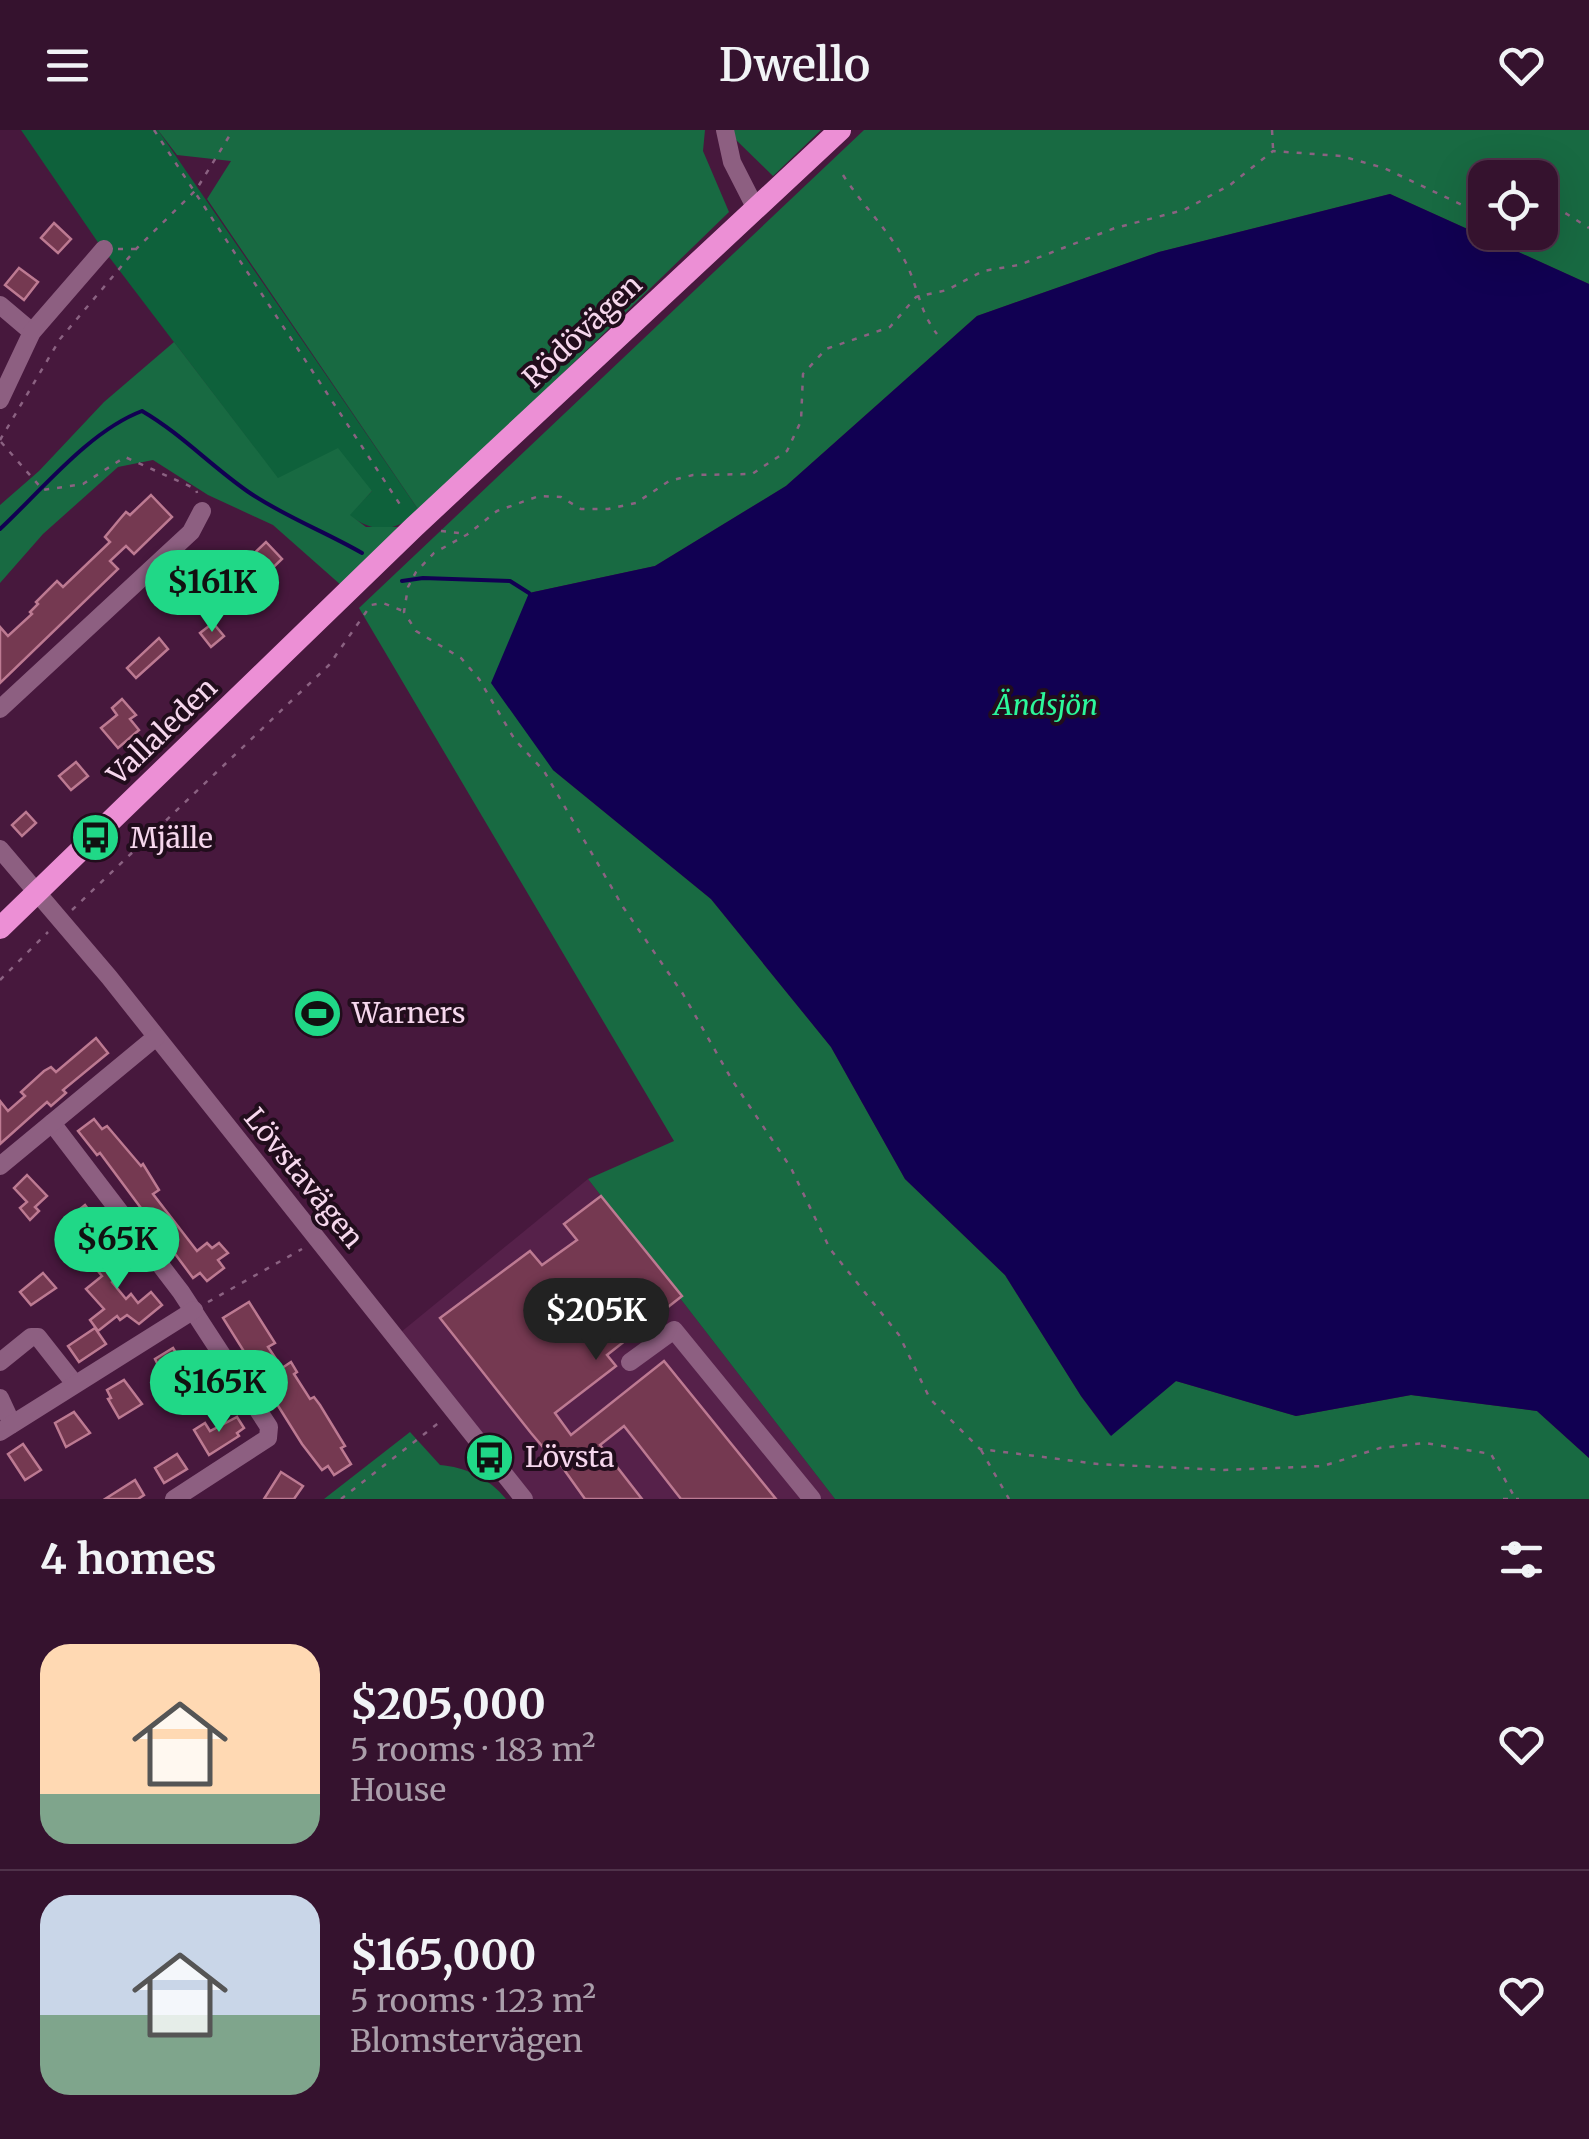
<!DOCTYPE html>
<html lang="en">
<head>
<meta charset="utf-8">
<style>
  :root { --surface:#35122e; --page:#40203a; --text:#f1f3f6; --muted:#aa9eaa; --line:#4f324a; --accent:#20d887 }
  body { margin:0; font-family:Merriweather,serif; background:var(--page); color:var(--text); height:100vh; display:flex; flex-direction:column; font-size:38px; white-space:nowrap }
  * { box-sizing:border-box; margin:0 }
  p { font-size:32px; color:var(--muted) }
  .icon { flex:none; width:55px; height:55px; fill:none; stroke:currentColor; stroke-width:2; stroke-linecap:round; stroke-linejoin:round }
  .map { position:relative; height:1369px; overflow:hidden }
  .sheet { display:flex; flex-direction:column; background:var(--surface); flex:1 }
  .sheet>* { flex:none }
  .fabs { position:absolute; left:1468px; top:30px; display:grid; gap:20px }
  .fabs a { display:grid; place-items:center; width:90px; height:90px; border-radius:20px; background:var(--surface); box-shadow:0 10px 40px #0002,0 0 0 2px var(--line); font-size:50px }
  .price { position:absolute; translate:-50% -85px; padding:0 22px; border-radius:35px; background:var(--accent); color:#111; font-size:32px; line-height:65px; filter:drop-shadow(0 2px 5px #0008) }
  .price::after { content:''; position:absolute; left:50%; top:60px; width:30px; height:22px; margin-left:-15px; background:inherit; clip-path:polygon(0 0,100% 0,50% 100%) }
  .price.selected { background:#222; color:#fff }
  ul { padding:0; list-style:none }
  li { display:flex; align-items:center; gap:30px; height:250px; padding:0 40px }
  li+li { border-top:2px solid var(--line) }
  li span { display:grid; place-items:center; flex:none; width:280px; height:200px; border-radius:30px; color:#555 }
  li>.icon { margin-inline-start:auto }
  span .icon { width:120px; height:120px; fill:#fffc; stroke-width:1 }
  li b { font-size:42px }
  h2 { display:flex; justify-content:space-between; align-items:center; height:120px; padding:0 40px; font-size:42px }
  header { display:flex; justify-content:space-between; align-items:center; height:130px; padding:0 40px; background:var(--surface); font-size:45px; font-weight:600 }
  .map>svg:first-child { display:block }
  .built { fill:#56214a }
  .green { fill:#0e613b }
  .forest { fill:#186a42; fill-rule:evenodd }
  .water { fill:#110052 }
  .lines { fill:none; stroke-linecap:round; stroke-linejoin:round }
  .stream { stroke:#110052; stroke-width:4 }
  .building { fill:#753951; stroke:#bd7a92; stroke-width:2.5 }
  .path { stroke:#8b6282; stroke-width:2.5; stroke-dasharray:5 8; stroke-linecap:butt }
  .minor { stroke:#8d5f81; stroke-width:18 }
  .major { stroke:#ec8fd5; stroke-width:22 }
  .labels { text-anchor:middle; stroke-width:8; stroke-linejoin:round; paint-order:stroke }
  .street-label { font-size:28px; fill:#f6d7ed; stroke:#210d1c }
  .park-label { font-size:28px; font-style:italic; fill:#2cf79b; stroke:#210d1c }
  .poi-label { font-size:28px; fill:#f6d7ed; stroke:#210d1c; text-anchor:start }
</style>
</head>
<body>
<header><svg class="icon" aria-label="menu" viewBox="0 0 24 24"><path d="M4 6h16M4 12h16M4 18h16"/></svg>Dwello<svg class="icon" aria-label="heart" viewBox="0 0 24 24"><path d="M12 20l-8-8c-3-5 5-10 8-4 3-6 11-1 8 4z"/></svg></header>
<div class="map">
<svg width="1589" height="1369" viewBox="0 0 1589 1369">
  <rect width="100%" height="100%" fill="#47183d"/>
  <!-- built -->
  <polygon class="built" points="588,1049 835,1369 524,1369 395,1207"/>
  <!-- green -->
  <path class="green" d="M 21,0 L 158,0 L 420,382 C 395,401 376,405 349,385 L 372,361 L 278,349 L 97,111 Z"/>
  <!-- forest -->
  <g class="forest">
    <polygon points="158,0 705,0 703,21 729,82 420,382 207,69 231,31 177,25"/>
    <polygon points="732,0 821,0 773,46 732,6"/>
    <path d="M 864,0 L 1589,0 L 1589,154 L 1390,64 L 1159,122 L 977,186 L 786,356 L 655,436 L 529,463 L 553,640 L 711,769 L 831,917 L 905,1049 L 1005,1145 L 1081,1266 L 1110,1305 L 1176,1251 L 1296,1286 L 1411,1265 L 1537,1281 L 1589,1328 L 1589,1369 L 835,1369 L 588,1049 L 674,1011 L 359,478 ZM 1485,48 L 1540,48 L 1540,102 L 1485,102 Z"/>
    <polygon points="174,212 278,348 338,318 372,361 350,385 366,397 400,397 342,456 273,395 208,365 153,330 118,337 43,404 0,453 0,375 39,341 104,272"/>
    <path d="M 410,1302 L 440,1335 C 465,1337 489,1348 506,1369 L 324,1369 Z"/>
  </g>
  <!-- water -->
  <polygon class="water" points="1390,64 1589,154 1589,1328 1537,1281 1411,1265 1296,1286 1176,1251 1111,1306 1081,1266 1005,1145 905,1049 831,917 711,769 553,640 491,553 529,463 655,436 786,356 977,186 1159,122"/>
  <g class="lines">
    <!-- stream -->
    <g class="stream">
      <path d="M 0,399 C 41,361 89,301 142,281 C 180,303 210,335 247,361 C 283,386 324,401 362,423"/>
      <polyline points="402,451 423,448 510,451 529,463"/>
    </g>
  </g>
  <!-- building -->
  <g class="building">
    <polygon points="54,93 71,109 58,123 41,108"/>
    <polygon points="19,138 38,152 24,170 5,155"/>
    <polygon points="151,365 172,387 134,424 126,416 110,431 118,439 0,553 0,497 8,506 32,484 30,482 38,474 36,472 57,451 63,457 110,412 105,407 119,390 126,382 130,385"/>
    <polygon points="266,412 282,429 259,451 255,447 249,453 237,440"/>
    <polygon points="201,431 231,467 217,481 183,447"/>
    <polygon points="213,493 224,506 211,517 200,503"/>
    <polygon points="159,508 168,519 136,548 127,538"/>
    <polygon points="122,569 136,585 130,589 139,600 118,618 101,598 117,585 112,578"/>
    <polygon points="76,632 88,646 71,660 59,646"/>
    <polygon points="26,682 36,693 22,706 12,695"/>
    <polygon points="96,908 108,923 63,960 66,963 51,976 47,972 0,1014 0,971 8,981 25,966 21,962 44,941 51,937 56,942"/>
    <polygon points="94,989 102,999 107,996 141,1036 143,1034 159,1060 153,1064 197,1121 207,1113 212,1118 219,1113 228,1123 218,1130 224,1138 207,1151 200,1143 193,1148 100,1023 97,1025 78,1001"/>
    <polygon points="27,1045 47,1066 35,1077 39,1081 30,1090 20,1078 27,1072 14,1058"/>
    <polygon points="601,1066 682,1166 607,1225 616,1236 555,1283 571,1305 664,1231 776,1369 681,1369 624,1296 600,1315 642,1369 585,1369 545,1313 542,1316 531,1303 440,1188 530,1121 542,1135 577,1110 564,1094"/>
    <polygon points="85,1075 97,1091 75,1108 81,1116 68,1126 61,1117 71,1109 60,1095"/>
    <polygon points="115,1114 131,1133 112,1152 126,1169 131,1164 138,1173 151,1162 162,1175 139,1194 127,1185 120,1190 117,1186 98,1201 90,1190 104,1179 86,1159 102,1146 89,1130 99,1123 102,1126"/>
    <polygon points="43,1143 56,1158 31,1175 20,1162"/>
    <polygon points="249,1172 275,1213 268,1217 282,1238 291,1232 297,1242 294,1244 310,1269 314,1267 320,1275 345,1316 341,1318 351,1334 334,1345 328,1336 322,1340 302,1314 223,1188"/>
    <polygon points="95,1198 106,1214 79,1232 68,1216"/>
    <polygon points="173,1218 179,1228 185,1224 193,1237 167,1253 155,1229"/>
    <polygon points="124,1250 142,1274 119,1288 108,1269 111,1268 107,1260"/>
    <polygon points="74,1282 90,1303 66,1317 55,1293"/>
    <polygon points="237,1287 244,1298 237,1303 239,1306 209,1325 194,1300 205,1293 210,1301"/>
    <polygon points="23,1314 41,1340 25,1350 8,1324"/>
    <polygon points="177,1324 187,1339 164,1353 155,1338"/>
    <polygon points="281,1342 303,1356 294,1369 264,1369"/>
    <polygon points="135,1350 144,1365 138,1369 105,1369"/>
  </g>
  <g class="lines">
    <!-- path -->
    <g class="path">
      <polyline points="154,0 403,379"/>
      <polyline points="1272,0 1273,18"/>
      <path d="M 843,45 C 862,75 888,99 905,131 C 918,156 919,181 937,204"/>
      <polyline points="1540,81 1562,81 1589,98"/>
      <polyline points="1485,82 1477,82 1384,38 1341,26 1273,21 1230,55 1184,80 1115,98 1019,135 983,141 947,160 916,167 890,197 826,219 803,244 801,291 787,321 752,344 693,345 669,351 636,373 608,379 581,379 561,367 539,366 497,381 468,404 434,423 416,442 408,457 404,482 416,501 461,528 479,549 515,610 544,641 623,777 683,864 732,950 791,1038 830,1119 899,1205 930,1269 980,1319 1098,1334 1224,1340 1323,1336 1380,1318 1425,1313 1491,1324 1515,1368"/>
      <polyline points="118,119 135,119"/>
      <polyline points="0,310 60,209 136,119 196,60 233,0"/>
      <polyline points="1,312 43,360 83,354 125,327 196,359 197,363"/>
      <polyline points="441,401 468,404"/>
      <polyline points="72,780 329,535 371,475 383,473 403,481"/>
      <polyline points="0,850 48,802"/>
      <polyline points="208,1172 302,1119"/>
      <polyline points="981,1320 1009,1369"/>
      <polyline points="341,1369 441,1291"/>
      <polyline points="1503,1369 1519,1369"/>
    </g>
    <!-- minor -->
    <g class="minor">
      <polyline points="725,0 732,32 756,79"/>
      <polyline points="0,175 32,202"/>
      <polyline points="0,270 32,202 104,119"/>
      <polyline points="0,579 191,402 202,381"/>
      <polyline points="0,719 109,847 524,1369"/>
      <polyline points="52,993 181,1162 269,1297 268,1308 174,1369"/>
      <polyline points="0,1036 156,907"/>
      <polyline points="0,1232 31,1207 38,1207 75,1254"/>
      <polyline points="630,1232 674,1200 812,1369"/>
      <polyline points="0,1268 12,1294"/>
      <polyline points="0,1302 194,1180"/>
    </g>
    <!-- major -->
    <polyline class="major" points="0,798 414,397 840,0"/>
  </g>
  <!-- icons -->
  <defs>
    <symbol id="bus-disc" viewBox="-11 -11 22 22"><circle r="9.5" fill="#20d887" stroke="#210d1c"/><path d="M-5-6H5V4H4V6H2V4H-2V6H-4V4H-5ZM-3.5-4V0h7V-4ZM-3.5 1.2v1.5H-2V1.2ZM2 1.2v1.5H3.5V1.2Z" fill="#111"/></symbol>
    <symbol id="stadium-disc" viewBox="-11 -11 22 22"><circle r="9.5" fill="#20d887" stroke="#210d1c"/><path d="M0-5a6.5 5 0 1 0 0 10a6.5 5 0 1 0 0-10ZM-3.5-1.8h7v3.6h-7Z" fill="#111"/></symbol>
  </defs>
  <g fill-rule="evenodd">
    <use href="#bus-disc" x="68" y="680" width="55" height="55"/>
    <use href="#stadium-disc" x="290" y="856" width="55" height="55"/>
    <use href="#bus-disc" x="462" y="1300" width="55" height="55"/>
  </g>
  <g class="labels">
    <!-- street labels -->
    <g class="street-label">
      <text transform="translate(582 201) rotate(-43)" y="10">Rödövägen</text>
      <text transform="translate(162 601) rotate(-44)" y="10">Vallaleden</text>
      <text transform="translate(304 1048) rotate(51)" y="10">Lövstavägen</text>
    </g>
    <!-- park labels -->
    <g class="park-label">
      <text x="1046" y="585">Ändsjön</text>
    </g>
    <!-- poi labels -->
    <g class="poi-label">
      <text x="130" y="718">Mjälle</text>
      <text x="352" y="893">Warners</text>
      <text x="525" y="1337">Lövsta</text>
    </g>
  </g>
</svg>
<div class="fabs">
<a><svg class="icon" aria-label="locate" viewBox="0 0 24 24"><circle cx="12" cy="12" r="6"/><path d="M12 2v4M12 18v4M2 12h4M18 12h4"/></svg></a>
</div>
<b class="price" style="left:212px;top:505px">$161K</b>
<b class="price" style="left:117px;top:1162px">$65K</b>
<b class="price selected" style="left:596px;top:1233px">$205K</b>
<b class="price" style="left:219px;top:1305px">$165K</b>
</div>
<section class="sheet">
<h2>4 homes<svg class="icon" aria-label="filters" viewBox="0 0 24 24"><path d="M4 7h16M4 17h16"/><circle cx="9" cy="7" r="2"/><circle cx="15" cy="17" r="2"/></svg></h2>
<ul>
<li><span style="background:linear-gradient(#ffd9b3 75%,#7fa58c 0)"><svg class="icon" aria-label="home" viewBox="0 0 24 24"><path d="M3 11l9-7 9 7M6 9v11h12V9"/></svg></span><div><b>$205,000</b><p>5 rooms · 183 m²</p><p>House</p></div><svg class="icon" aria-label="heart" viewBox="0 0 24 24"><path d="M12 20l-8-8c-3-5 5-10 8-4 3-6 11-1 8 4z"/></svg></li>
<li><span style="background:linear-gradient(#c9d6e8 60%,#7fa58c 0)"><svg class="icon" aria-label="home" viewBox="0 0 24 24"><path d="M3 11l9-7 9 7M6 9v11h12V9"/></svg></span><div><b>$165,000</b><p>5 rooms · 123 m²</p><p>Blomstervägen</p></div><svg class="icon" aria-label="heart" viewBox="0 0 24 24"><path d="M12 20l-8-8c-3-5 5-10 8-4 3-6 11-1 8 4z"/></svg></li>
</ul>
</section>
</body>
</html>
